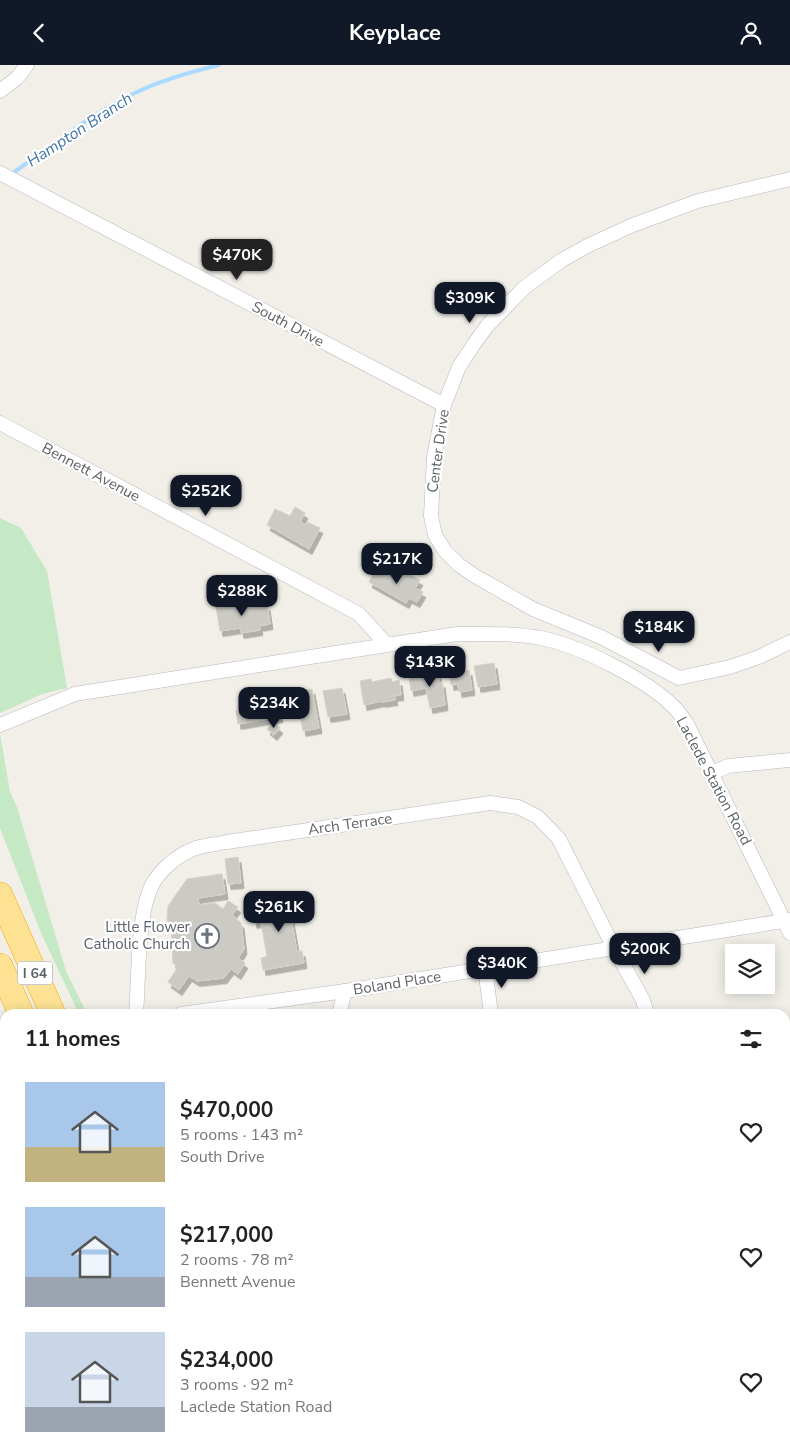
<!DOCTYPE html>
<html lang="en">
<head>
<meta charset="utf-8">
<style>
  :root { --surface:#fff; --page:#f6f6f6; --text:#222; --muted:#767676; --accent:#111827 }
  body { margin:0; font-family:"Nunito Sans",sans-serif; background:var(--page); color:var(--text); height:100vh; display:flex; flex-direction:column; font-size:19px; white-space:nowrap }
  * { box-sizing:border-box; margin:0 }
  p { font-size:16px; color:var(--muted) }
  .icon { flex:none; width:28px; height:28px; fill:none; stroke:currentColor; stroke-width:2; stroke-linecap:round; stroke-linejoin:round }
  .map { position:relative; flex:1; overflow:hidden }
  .panel { position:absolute; left:0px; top:944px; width:790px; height:446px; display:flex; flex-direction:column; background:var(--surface); border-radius:15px 15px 0 0; box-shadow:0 2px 12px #0003 }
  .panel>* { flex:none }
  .fabs { position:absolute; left:725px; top:879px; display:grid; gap:10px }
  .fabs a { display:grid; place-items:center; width:50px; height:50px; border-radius:0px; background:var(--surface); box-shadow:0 2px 12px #0003; font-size:25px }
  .price { position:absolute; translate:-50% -42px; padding:0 11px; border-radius:10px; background:var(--accent); color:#fff; font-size:16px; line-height:32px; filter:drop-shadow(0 1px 2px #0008) }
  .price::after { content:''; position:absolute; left:50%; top:30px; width:15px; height:11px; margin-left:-8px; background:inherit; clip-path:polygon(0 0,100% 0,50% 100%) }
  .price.on { background:#222; color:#fff }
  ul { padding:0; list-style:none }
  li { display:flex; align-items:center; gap:15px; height:125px; padding:0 25px }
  li span { display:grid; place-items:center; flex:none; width:140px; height:100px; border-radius:0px; color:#555 }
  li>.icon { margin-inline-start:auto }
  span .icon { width:60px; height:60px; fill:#fffc; stroke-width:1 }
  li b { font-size:21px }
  h2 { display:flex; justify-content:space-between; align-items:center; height:60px; padding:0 25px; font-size:21px }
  header { display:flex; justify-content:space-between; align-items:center; height:65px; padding:0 25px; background:var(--accent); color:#fff; font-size:22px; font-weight:700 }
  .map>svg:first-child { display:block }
  .green { fill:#c5e8c5 }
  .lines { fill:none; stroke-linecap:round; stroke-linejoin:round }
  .stream { stroke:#aadaff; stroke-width:4 }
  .building { fill:#cccac5; stroke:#d6d1c6; filter:url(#shadow) }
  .street-casing { stroke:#b5b8bc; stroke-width:15 }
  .highway-casing { stroke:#f9ab00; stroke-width:26 }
  .street { stroke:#fff; stroke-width:14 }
  .highway { stroke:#fde293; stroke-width:25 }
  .labels { text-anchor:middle; stroke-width:4.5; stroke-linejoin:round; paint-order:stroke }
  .shield { fill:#fff; stroke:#8f9295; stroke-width:1 }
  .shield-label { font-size:14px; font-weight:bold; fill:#5f6368 }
  .street-label { font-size:15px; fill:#5f6368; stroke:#fff }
  .worship-label { font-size:15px; fill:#5b616d; stroke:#fff; text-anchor:end }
  .water-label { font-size:16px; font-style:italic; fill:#4174aa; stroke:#fff }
</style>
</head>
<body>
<header><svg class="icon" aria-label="back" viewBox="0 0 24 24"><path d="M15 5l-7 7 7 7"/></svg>Keyplace<svg class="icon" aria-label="person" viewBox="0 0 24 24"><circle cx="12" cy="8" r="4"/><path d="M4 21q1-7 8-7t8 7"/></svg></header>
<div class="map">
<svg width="790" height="1389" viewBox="0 0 790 1389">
  <defs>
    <filter id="shadow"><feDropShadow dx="3" dy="5.5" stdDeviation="0" flood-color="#0004"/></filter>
  </defs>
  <rect width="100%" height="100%" fill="#f1efe8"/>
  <!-- green -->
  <g class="green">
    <polygon points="0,453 21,463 47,506 67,623 42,629 0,648"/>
    <polygon points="0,668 10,727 17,742 66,906 87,949 79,949 41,868 0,763"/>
    <polygon points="0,958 5,968 5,998 0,987"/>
    <polygon points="5,1025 5,1084 0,1073 0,1027"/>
    <polygon points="150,1385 193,1385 195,1389 152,1389"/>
  </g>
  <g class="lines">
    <!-- stream -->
    <path class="stream" d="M 10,110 C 51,82 90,49 135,28 C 161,15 190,7 219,0"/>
  </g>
  <!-- building -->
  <g class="building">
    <polygon points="295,442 305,448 300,457 306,460 307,457 320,463 309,484 267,460 275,444 290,451"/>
    <polygon points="377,502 395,512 398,506 406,510 407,508 420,515 415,523 423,527 417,537 409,533 406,538 369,517"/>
    <polygon points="247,536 248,542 267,540 270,559 259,561 260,565 241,568 240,563 220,566 216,542"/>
    <polygon points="494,598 497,619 478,622 474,601"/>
    <polygon points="469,605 472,625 459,627 458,619 451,620 449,608"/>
    <polygon points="438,608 439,618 442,617 445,640 430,643 426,623 411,626 409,612"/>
    <polygon points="391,613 392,617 399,615 401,630 394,631 395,635 382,637 382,636 364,640 360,616 371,614 372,617"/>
    <polygon points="342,623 347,649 328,652 323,626"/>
    <polygon points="312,624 319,663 303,666 296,626"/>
    <polygon points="277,633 280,652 238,659 236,646 245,645 244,638"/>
    <polygon points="273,657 280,663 274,670 267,664"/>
    <polygon points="238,792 241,818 228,819 225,794"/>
    <polygon points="222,809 225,829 198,833 199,840 215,838 223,844 228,836 238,842 232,850 241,858 244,884 238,893 245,898 238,909 231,904 224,913 197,916 189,911 179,925 168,917 178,902 173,898 171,859 167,856 168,841 187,814"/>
    <polygon points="297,834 300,851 291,853 297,887 302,886 304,898 263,905 261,893 267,891 261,857 254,858 252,845 256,844 256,840"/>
  </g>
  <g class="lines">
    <defs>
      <g id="street">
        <polyline points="0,26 17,13 27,0"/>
        <polyline points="0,108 444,340"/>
        <polyline points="790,114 698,136 633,160 587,181 562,195 525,222 487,261 474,279 459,302 444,340 434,392 431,451 435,470 445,486 459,500 475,511 533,544 601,572 679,613 730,602 759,592 790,577"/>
        <polyline points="0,358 359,549 386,579"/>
        <path d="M 0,660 L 75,629 L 457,569 C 485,569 514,568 541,573 C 580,581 644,613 673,641 C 678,646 683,653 687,659 L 790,868"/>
        <polyline points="712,708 728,701 790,695"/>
        <polyline points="485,903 491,949"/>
        <path d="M 136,949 C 139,912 137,865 148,830 C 154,809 176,790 196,783 C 206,780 217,779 227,777 L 490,738 L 518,742 L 538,752 L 559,774 L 614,883 L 643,935 L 647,949"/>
        <polyline points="181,949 345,926 790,855"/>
        <polyline points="339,949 345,926"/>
        <polyline points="0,1013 5,1010"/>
        <polyline points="0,1295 5,1305"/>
        <polyline points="785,1352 790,1332"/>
        <polyline points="47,1385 49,1389"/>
        <polyline points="776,1389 777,1385"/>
      </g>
      <g id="highway">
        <polyline points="0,830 53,949"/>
        <polyline points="0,901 21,949"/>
        <polyline points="217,1385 219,1389"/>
        <polyline points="249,1385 251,1389"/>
      </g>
    </defs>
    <!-- street casing -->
    <use href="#street" class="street-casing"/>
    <!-- highway casing -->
    <use href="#highway" class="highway-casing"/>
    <!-- street -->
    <use href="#street" class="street"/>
    <!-- highway -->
    <use href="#highway" class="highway"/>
  </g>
  <!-- icons -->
  <defs>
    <symbol id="church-ring" viewBox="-11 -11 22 22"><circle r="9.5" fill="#fff" stroke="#6b7280" stroke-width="1.5"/><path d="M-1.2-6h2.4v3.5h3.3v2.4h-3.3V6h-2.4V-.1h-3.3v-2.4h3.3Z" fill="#6b7280"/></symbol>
  </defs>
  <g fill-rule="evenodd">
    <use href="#church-ring" x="193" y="857" width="28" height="28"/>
  </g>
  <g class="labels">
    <!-- shield labels -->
    <rect class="shield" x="17.5" y="896.5" width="35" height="23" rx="4"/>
    <g class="shield-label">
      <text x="35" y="913">I 64</text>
    </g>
    <!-- street labels -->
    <g class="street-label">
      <text transform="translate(288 259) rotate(28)" y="5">South Drive</text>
      <text transform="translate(438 386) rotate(-82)" y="5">Center Drive</text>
      <text transform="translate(91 407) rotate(28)" y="5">Bennett Avenue</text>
      <text transform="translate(714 716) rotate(62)" y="5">Laclede Station Road</text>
      <text transform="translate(350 759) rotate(-8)" y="5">Arch Terrace</text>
      <text transform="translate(397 918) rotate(-9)" y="5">Boland Place</text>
    </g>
    <!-- worship labels -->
    <g class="worship-label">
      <text x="190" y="867">Little Flower<tspan x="190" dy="17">Catholic Church</tspan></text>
    </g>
    <!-- water labels -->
    <g class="water-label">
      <text transform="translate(79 64) rotate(-33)" y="6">Hampton Branch</text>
    </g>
  </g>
</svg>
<div class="fabs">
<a><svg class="icon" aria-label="layers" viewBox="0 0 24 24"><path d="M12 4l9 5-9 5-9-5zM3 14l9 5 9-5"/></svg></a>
</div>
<b class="price on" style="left:237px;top:216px">$470K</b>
<b class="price" style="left:470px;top:259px">$309K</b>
<b class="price" style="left:206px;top:452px">$252K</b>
<b class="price" style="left:397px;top:520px">$217K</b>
<b class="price" style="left:242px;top:552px">$288K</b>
<b class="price" style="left:659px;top:588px">$184K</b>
<b class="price" style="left:430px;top:623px">$143K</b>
<b class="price" style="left:274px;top:664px">$234K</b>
<b class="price" style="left:279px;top:868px">$261K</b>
<b class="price" style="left:645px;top:910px">$200K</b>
<b class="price" style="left:502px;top:924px">$340K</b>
<section class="panel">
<h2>11 homes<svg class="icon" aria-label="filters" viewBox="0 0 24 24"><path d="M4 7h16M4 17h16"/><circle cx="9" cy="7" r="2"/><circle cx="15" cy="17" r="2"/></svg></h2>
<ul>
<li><span style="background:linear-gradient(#a9c7e8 65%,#c2b280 0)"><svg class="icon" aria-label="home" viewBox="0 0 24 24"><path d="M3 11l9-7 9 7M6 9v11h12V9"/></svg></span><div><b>$470,000</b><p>5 rooms · 143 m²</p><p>South Drive</p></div><svg class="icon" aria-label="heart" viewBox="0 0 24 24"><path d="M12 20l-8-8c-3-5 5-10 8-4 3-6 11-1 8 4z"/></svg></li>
<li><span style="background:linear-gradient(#a9c7e8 70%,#9aa5b1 0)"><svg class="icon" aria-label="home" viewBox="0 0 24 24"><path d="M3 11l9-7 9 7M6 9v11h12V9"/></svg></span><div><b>$217,000</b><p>2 rooms · 78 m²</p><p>Bennett Avenue</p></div><svg class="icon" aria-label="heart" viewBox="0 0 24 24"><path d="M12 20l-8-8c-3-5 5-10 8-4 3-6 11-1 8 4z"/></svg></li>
<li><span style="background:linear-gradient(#c9d6e8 75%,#9aa5b1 0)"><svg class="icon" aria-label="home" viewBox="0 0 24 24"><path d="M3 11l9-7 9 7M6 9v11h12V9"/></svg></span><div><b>$234,000</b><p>3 rooms · 92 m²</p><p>Laclede Station Road</p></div><svg class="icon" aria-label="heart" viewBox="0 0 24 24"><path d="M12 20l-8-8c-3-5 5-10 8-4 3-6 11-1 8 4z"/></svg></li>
</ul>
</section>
</div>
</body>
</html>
